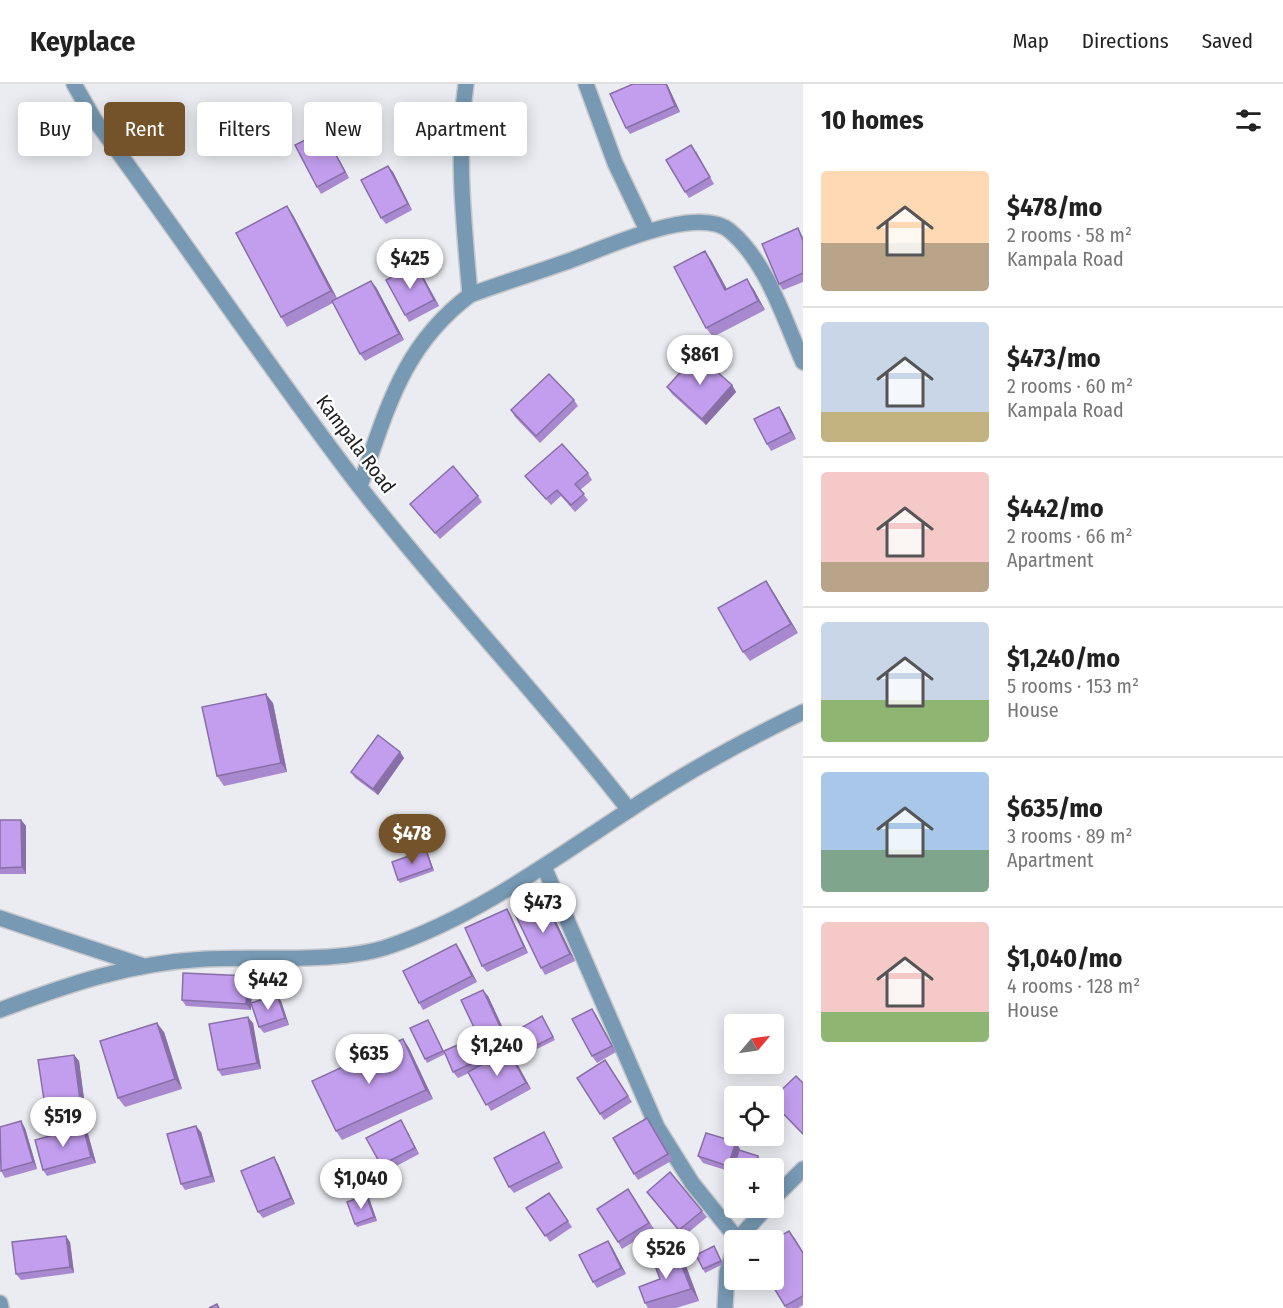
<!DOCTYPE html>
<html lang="en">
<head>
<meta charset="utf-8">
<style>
  :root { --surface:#fff; --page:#f2f2f2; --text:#222; --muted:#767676; --line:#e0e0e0; --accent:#74532a }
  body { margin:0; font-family:"Fira Sans Condensed",sans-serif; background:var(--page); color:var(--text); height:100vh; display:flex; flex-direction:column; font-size:22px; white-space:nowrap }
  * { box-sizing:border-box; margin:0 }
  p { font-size:20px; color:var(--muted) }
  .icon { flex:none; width:33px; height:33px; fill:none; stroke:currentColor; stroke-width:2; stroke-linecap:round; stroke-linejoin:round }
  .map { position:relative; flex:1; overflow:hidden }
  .details { display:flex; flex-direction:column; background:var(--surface); width:480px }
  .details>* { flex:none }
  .hud { position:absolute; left:18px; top:18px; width:570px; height:54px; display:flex; gap:12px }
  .needle { width:39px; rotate:61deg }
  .buttons { position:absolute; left:724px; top:930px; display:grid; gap:12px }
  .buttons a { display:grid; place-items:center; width:60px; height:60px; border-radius:6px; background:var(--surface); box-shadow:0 3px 15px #0003; font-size:30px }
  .price { position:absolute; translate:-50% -51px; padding:0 14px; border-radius:21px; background:#fff; color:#222; font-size:20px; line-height:39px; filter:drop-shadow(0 2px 3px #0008) }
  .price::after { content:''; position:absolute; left:50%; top:36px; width:18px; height:14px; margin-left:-9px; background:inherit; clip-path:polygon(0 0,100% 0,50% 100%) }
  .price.current { background:var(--accent); color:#fff }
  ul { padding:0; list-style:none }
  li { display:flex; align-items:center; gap:18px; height:150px; padding:0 18px }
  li+li { border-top:2px solid var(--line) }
  li span { display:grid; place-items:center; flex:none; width:168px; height:120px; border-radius:6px; color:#555 }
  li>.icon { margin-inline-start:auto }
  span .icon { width:72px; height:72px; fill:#fffc; stroke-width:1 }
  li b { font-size:26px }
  h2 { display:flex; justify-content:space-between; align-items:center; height:72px; padding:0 18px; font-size:26px }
  .chip { padding:0 21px; border-radius:6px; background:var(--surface); box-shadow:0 3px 15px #0003; font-size:21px; line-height:54px }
  .chip.current { background:var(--accent); color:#fff }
  header { display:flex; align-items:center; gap:36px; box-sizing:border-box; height:84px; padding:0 30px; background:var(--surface); border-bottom:2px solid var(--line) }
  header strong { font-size:28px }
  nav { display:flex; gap:33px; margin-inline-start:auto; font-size:21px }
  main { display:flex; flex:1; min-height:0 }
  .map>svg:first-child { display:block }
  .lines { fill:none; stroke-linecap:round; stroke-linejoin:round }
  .street-casing { stroke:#c6c7cb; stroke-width:18 }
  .street { stroke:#7799b3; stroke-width:15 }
  .wall { fill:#a888ce }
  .shaded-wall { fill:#886fa7 }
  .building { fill:#c39eef; stroke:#886fa7; stroke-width:1.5 }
  .labels { text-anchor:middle; stroke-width:4.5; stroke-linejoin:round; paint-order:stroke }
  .street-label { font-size:20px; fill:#1e1e20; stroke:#fff }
</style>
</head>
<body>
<header>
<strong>Keyplace</strong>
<nav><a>Map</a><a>Directions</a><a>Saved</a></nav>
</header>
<main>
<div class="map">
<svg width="803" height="1224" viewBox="0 0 803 1224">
  <rect width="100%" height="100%" fill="#ebecf1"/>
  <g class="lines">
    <defs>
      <g id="street">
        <path d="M 74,0 L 94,35 C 184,156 267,282 359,402 C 445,513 543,615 629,726"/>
        <path d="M 466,0 C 456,71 464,140 470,211"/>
        <polyline points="586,0 615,79 647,146"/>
        <path d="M 360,402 C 387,326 402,262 470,211 C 504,198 539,188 574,175 C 608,163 698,120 730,147 C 767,178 784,235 803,278"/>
        <polyline points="544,783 657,1043 692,1099 738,1156"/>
        <polyline points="0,834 141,881"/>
        <path d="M 0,926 C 69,900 130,879 205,875 C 260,872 339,880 390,862 C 475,833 551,777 626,728 C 681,691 743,657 803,628"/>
        <polyline points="774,1114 803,1085"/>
        <polyline points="737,1156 766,1124"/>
        <polyline points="0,1219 1,1224"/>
        <polyline points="725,1224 727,1188 735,1162"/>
      </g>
    </defs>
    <!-- street casing -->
    <use href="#street" class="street-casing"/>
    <!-- street -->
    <use href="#street" class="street"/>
  </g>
  <!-- wall -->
  <g class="wall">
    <polygon points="633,0 667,0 680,28 630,50 626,44"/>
    <polygon points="323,47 327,53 349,94 321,110 317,103"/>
    <polygon points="696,67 714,100 689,114 685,108"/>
    <polygon points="388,82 393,88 412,126 386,140 381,134"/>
    <polygon points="287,122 293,131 337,215 376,203 404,256 365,277 360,270 333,219 287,243 281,233"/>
    <polygon points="798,144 803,153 803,198 783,206 779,200"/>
    <polygon points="711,176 727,205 753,204 765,226 713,253 706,244"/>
    <polygon points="420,187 439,222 409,238 405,231"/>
    <polygon points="732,301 736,308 706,341 672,310 667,303"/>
    <polygon points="574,316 578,322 540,359 515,333 511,326"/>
    <polygon points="779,323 783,329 796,355 771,367 767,360"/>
    <polygon points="588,389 592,396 580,406 588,416 575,428 561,412 551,421 525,392"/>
    <polygon points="478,412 482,418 440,455 410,420"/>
    <polygon points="772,506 798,549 750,577 743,568"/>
    <polygon points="273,619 287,688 224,702 217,692"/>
    <polygon points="400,668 404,674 378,711 355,694 351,688"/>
    <polygon points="0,736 21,736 26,742 26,790 0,790"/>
    <polygon points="428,770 434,787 400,799 398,796"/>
    <polygon points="544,816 549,823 575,877 545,891 541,884"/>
    <polygon points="507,825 511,832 528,869 487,888 482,882"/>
    <polygon points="456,860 460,866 477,898 423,926 419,919"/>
    <polygon points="248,892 252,898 251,926 186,922 182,916"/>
    <polygon points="488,912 514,968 511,969 531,1005 491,1027 469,989 458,994 453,988 478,952"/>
    <polygon points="281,917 289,941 264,949 259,943"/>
    <polygon points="592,925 596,931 616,968 597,979 592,972"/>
    <polygon points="542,932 555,956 531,968 529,965"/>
    <polygon points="253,939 261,985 222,992 218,986"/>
    <polygon points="430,939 445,970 427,979 425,975"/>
    <polygon points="164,948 182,1005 125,1023 118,1014"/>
    <polygon points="403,955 409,964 433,1015 342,1056 336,1047"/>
    <polygon points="74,971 79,977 87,1037 51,1042 47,1036"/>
    <polygon points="605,976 632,1018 604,1036 600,1030"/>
    <polygon points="803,999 803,1051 774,1021 774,1013"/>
    <polygon points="652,1040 673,1076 638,1096 634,1090"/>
    <polygon points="405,1043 419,1070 385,1088 381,1081"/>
    <polygon points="25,1044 37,1085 5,1094 1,1087"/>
    <polygon points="201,1048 215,1098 185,1106 181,1100"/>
    <polygon points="88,1050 96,1079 47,1092 43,1086"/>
    <polygon points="548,1055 563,1084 514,1109 509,1103"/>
    <polygon points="740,1065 740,1066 762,1078 760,1084 735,1084 735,1118 730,1116 725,1110 732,1088 703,1079 698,1072"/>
    <polygon points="278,1080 295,1120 263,1134 258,1128"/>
    <polygon points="647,1108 702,1127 707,1133 683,1153"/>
    <polygon points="549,1109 572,1143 550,1158 526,1124"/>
    <polygon points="366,1111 369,1114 377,1137 357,1143 355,1140"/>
    <polygon points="633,1112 654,1145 622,1165 618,1158"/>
    <polygon points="794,1153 803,1168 803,1221 798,1224 786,1224 769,1196"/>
    <polygon points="608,1157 612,1163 626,1190 597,1204 593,1198"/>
    <polygon points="70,1158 74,1189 21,1196 16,1190"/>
    <polygon points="716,1165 723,1180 705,1189 703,1185"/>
    <polygon points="686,1182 699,1217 676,1224 648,1224 645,1219 660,1195"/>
  </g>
  <!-- shaded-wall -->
  <g class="shaded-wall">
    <polygon points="666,0 667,0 680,28 675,22"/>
    <polygon points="323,47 327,53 349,94 345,88"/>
    <polygon points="388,82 393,88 412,126 408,120"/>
    <polygon points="287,122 293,131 338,216 331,207"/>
    <polygon points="705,167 711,176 732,215 725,206"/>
    <polygon points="416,181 420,187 439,222 434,216"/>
    <polygon points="747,195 753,204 765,226 758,217"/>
    <polygon points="371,197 376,203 404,256 399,250"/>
    <polygon points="732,301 736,308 706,341 702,335"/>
    <polygon points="779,323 783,329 796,355 791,348"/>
    <polygon points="766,497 772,506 798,549 791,540"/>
    <polygon points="266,610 273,619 287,688 281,679"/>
    <polygon points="400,668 404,674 378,711 373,705"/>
    <polygon points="21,736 26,742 26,790 22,783"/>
    <polygon points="426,766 428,770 434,787 432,784"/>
    <polygon points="544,816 549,823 575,877 570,870"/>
    <polygon points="507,825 511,832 528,869 524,863"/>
    <polygon points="456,860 460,866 477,898 472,892"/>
    <polygon points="248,892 252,898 251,926 246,920"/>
    <polygon points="483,906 488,912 514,968 509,962"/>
    <polygon points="277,911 281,917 289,941 285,934"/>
    <polygon points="592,925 596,931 616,968 612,962"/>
    <polygon points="248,933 253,939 261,985 257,979"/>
    <polygon points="157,939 164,948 182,1005 175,995"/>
    <polygon points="403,955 409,964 433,1015 426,1006"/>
    <polygon points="508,966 513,972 531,1005 526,999"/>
    <polygon points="74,971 79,977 87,1037 82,1031"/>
    <polygon points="401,1036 405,1043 419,1070 415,1064"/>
    <polygon points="21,1037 25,1044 37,1085 33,1078"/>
    <polygon points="196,1042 201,1048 215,1098 211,1092"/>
    <polygon points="83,1043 88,1050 96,1079 91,1073"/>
    <polygon points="544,1048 548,1055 563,1084 559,1078"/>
    <polygon points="736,1058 740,1065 733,1088 728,1082"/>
    <polygon points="758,1072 762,1078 760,1084 754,1084"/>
    <polygon points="274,1073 278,1080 295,1120 291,1114"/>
    <polygon points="366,1111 369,1114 377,1137 374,1133"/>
    <polygon points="66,1152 70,1158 74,1189 70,1183"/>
    <polygon points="608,1157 612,1163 626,1190 621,1184"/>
    <polygon points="677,1170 686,1182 699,1217 691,1205"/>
  </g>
  <!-- building -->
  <g class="building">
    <polygon points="633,0 666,0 675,22 626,44 610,10"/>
    <polygon points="323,47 345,88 317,103 295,61"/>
    <polygon points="691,61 710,93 685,108 666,76"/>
    <polygon points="388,82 408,120 381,134 361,96"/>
    <polygon points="287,122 331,207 281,233 236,149"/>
    <polygon points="798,144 803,157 803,189 779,200 762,160"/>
    <polygon points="705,167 725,206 747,195 758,217 706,244 674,183"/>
    <polygon points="416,181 434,216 405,231 386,196"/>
    <polygon points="371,197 399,250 360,270 332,217"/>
    <polygon points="697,270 732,301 702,335 667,303"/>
    <polygon points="549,290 574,316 536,352 511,326"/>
    <polygon points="779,323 791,348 767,360 754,335"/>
    <polygon points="562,360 588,389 575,400 584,410 571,421 557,406 546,415 525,392"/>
    <polygon points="453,382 478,412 435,449 410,420"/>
    <polygon points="766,497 791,540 743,568 718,524"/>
    <polygon points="266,610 281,679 217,692 202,623"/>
    <polygon points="378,651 400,668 373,705 351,688"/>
    <polygon points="0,736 21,736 22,783 0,784"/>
    <polygon points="426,766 432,784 398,796 392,778"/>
    <polygon points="544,816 570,870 541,884 515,830"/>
    <polygon points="507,825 524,863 482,882 465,844"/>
    <polygon points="456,860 472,892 419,919 403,887"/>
    <polygon points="183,889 248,892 246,920 182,916"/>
    <polygon points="483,906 509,962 453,988 444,967 478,952 461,916"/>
    <polygon points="277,911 285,934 259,943 251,919"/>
    <polygon points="592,925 612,962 592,972 572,935"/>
    <polygon points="542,932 553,953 529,965 519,945"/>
    <polygon points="248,933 257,979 218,986 209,940"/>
    <polygon points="428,936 443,967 425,975 410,944"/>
    <polygon points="157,939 175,995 118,1014 100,957"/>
    <polygon points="403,955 426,1006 336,1047 312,997"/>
    <polygon points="508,966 526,999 486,1021 468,988"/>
    <polygon points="74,971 82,1031 47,1036 38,976"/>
    <polygon points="605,976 628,1012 600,1030 577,994"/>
    <polygon points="796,992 803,999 803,1050 774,1020 774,1013"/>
    <polygon points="647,1034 668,1070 634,1090 613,1054"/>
    <polygon points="401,1036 415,1064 381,1081 366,1054"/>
    <polygon points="21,1037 33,1078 1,1087 0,1043"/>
    <polygon points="196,1042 211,1092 181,1100 167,1050"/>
    <polygon points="83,1043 91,1073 43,1086 35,1056"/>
    <polygon points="544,1048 559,1078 509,1103 494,1074"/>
    <polygon points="706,1049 736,1058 728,1082 698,1072"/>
    <polygon points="739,1066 758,1072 754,1084 735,1084 735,1113 725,1110"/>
    <polygon points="274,1073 291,1114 258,1128 241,1087"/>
    <polygon points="670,1088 702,1127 679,1146 647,1108"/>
    <polygon points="628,1105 649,1139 618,1158 597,1125"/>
    <polygon points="549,1109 568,1137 545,1152 526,1124"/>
    <polygon points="366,1111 374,1133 355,1140 347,1118"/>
    <polygon points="789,1147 803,1169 803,1212 785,1222 769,1196 774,1196 774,1156 773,1156"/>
    <polygon points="66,1152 70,1183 16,1190 12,1158"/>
    <polygon points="608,1157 621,1184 593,1198 579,1171"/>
    <polygon points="714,1162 721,1177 703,1185 696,1171"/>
    <polygon points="677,1170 691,1205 645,1219 639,1203 660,1195 654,1179"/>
    <polygon points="217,1220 219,1224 209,1224"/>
  </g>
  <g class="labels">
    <!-- street labels -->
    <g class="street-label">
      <text transform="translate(356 360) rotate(53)" y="7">Kampala Road</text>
    </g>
  </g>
</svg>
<div class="buttons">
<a><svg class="needle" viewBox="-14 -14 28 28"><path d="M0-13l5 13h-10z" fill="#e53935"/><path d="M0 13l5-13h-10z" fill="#767676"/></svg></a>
<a><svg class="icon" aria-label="locate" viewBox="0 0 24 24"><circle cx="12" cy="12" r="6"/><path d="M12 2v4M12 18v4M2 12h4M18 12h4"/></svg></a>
<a>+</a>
<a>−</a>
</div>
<b class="price" style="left:410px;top:206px">$425</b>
<b class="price" style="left:700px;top:302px">$861</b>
<b class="price current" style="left:412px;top:781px">$478</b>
<b class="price" style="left:543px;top:850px">$473</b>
<b class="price" style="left:268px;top:927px">$442</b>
<b class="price" style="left:497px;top:993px">$1,240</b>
<b class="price" style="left:369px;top:1001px">$635</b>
<b class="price" style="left:63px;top:1064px">$519</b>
<b class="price" style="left:361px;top:1126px">$1,040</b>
<b class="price" style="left:666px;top:1196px">$526</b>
<div class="hud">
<a class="chip">Buy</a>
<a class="chip current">Rent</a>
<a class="chip">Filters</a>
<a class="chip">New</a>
<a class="chip">Apartment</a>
</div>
</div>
<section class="details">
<h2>10 homes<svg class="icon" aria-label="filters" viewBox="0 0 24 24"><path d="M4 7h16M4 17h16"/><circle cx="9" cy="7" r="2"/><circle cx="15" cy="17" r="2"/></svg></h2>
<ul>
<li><span style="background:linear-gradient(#ffd9b3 60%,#b9a48a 0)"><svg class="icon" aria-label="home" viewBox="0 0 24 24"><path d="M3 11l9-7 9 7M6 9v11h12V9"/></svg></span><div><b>$478/mo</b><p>2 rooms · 58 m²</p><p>Kampala Road</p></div></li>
<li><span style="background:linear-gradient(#c9d6e8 75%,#c2b280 0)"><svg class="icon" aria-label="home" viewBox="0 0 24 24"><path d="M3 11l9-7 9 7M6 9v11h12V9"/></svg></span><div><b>$473/mo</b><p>2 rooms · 60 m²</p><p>Kampala Road</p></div></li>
<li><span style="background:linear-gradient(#f6c9c9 75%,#b9a48a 0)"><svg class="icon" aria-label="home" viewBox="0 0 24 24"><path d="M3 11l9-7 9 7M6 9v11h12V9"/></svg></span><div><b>$442/mo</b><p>2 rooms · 66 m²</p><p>Apartment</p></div></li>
<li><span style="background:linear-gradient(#c9d6e8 65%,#8fb573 0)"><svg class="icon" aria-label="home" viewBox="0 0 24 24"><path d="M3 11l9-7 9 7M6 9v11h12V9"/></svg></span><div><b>$1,240/mo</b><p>5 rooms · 153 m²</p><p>House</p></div></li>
<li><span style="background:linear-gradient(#a9c7e8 65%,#7fa58c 0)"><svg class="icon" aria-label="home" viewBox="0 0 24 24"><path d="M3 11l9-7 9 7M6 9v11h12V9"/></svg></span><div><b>$635/mo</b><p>3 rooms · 89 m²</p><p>Apartment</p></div></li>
<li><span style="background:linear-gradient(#f6c9c9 75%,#8fb573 0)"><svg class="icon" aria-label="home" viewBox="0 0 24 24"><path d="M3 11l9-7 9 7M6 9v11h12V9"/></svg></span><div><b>$1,040/mo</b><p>4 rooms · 128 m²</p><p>House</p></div></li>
</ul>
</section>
</main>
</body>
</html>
